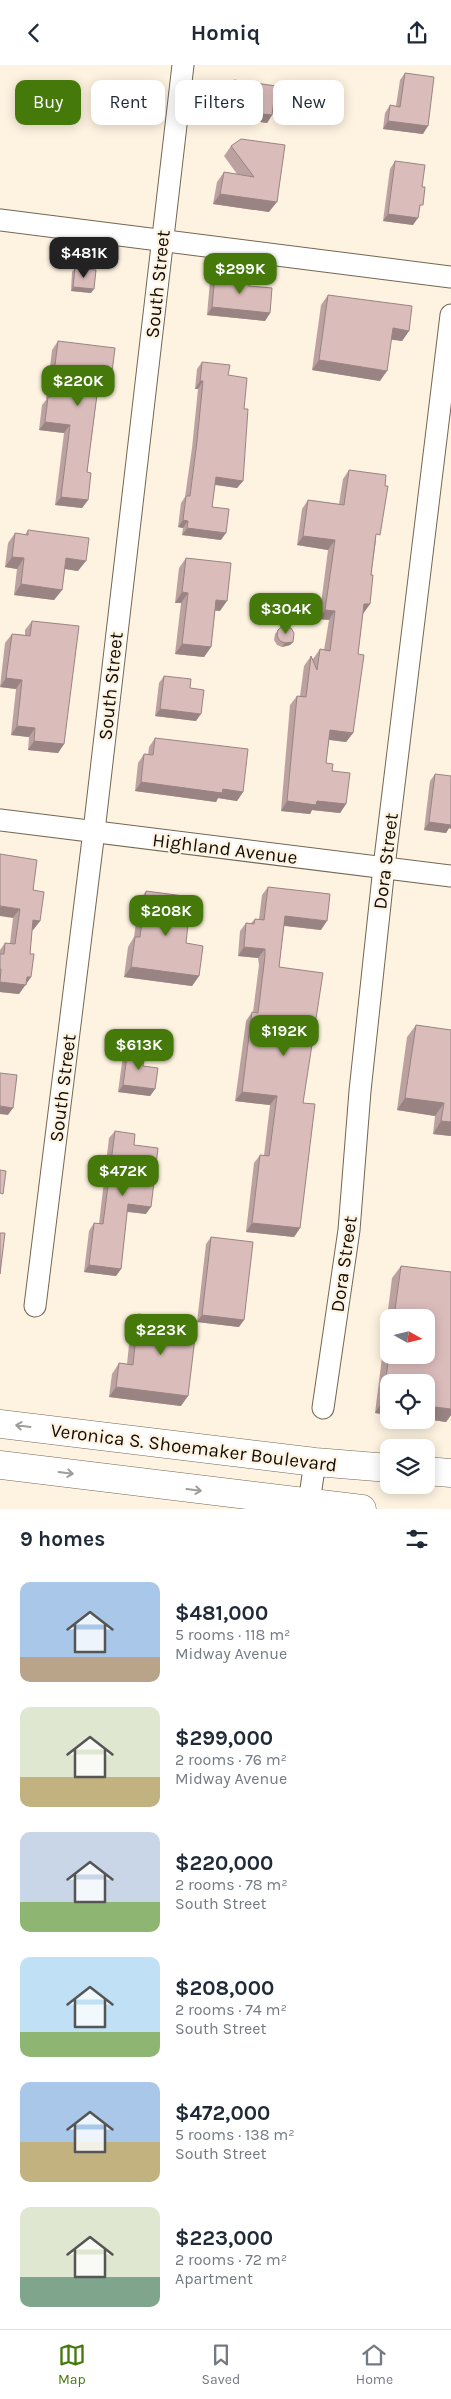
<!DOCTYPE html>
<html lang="en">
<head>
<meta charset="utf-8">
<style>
  :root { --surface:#fff; --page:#f2f2f3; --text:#1f2937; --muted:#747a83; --line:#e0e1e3; --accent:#457a0b }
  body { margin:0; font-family:Karla,sans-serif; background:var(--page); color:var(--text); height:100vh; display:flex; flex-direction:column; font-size:19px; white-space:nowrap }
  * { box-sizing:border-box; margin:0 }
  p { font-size:16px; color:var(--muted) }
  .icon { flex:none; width:28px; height:28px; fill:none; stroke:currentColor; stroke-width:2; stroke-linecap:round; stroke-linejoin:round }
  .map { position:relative; height:1444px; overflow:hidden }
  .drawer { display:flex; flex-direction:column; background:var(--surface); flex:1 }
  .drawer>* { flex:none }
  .guide { position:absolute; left:15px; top:15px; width:421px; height:45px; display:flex; gap:10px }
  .needle { width:32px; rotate:98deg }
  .fabs { position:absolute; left:380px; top:1244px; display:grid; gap:10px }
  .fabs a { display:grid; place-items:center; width:55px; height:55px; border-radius:10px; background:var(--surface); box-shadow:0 2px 12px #0003; font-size:25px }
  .price { position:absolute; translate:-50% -42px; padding:0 11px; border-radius:10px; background:var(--accent); color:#fff; font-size:16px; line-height:32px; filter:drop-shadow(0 1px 2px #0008) }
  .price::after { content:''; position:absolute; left:50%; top:30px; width:15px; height:11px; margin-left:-8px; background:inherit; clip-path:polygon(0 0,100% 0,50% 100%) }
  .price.on { background:#222; color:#fff }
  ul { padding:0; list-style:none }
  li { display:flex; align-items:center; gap:15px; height:125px; padding:0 20px }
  li span { display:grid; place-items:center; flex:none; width:140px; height:100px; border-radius:10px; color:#555 }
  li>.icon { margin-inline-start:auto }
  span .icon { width:60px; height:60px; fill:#fffc; stroke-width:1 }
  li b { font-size:21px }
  h2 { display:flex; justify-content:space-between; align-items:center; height:60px; padding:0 20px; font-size:21px }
  .pill { padding:0 18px; border-radius:10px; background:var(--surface); box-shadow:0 2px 12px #0003; font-size:18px; line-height:45px }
  .pill.on { background:var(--accent); color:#fff }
  header { display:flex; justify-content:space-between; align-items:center; height:65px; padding:0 20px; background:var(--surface); font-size:22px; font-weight:700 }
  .tab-bar { display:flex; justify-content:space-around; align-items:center; height:70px; border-top:1px solid var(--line); background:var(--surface); font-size:14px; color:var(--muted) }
  .tab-bar a { display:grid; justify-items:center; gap:2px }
  .tab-bar .on { color:var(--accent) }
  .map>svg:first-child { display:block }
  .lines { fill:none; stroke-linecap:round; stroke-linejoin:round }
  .minor-casing { stroke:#736753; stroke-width:23 }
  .tertiary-casing { stroke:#736753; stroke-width:29 }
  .minor { stroke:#fff; stroke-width:21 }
  .tertiary { stroke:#fff; stroke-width:28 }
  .wall { fill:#bba2a1; fill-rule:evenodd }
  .shaded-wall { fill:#998483 }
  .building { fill:#dabcbb; stroke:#998483 }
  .oneway { stroke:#a09e9b }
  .labels { text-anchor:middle; stroke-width:4.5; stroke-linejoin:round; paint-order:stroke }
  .street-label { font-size:19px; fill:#110c05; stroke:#fef2e0 }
</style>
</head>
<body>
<header><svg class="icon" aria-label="back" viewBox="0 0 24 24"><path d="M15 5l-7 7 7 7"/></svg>Homiq<svg class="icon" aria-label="share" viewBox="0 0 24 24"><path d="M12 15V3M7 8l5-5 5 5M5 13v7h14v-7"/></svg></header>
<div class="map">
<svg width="451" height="1444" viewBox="0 0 451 1444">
  <rect width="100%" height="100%" fill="#fef2e0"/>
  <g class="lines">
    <defs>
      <g id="minor">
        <polyline points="0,155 451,212"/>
        <polyline points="0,755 451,811"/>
        <polyline points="35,1241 94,766 183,0"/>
        <polyline points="323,1343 349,1165 360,1026 384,802 451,250"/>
        <polyline points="308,1444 315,1397"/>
      </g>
      <g id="tertiary">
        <polyline points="0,1359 315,1397 389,1403"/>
        <polyline points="0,1400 362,1444"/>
        <polyline points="426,1406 451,1408"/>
      </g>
    </defs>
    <!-- minor casing -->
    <use href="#minor" class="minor-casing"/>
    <!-- tertiary casing -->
    <use href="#tertiary" class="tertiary-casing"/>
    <!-- minor -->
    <use href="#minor" class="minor"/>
    <!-- tertiary -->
    <use href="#tertiary" class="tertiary"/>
  </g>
  <!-- wall -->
  <g class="wall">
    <polygon points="405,8 423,69 383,64 385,48 390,40 396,41 400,15"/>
    <polygon points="234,15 272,50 267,58 248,55 246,58 225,55 229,23"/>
    <polygon points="241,74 269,147 213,139 217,117 224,107 237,109 224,91 231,81"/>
    <polygon points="395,96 422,122 419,145 413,160 383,156 390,104"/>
    <polygon points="75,203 91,228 71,226 72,207"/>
    <polygon points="215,209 249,221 270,248 265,256 207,250 210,216"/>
    <polygon points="328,230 409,266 402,276 391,274 380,316 312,305 321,240"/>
    <polygon points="58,276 111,315 105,324 98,323 87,407 88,435 82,443 55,440 64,368 39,365 42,340 46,335 52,285"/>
    <polygon points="202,297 228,310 244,344 243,416 237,423 215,420 212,442 221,475 182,470 183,463 178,462 181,438 185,432 192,383 198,324 195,324 197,304"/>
    <polygon points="349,405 376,476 371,510 370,539 363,548 358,589 353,668 346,677 329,675 326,698 332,706 346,739 340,748 312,745 310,749 281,746 290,640 297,631 300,631 304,601 311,591 313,596 313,594 320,584 324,585 329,555 319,554 328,485 297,480 302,444 308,435 339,439 343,414"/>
    <polygon points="28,465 78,506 65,504 62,525 54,535 14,530 17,504 5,502 8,478 15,468 25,470"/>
    <polygon points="186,493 220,546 215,545 211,582 204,592 175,589 181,538 175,538 179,503"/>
    <polygon points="32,556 64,679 58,688 28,685 29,672 11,670 16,624 0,622 5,578 12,569 25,570 25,565"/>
    <polygon points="278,565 293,577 290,580 282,582 277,580 274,575 275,569"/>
    <polygon points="164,611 190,623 196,656 155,651 159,618"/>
    <polygon points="155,673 243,727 237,736 218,733 216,737 135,726 138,698 144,689 148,690 149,682"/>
    <polygon points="435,709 449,763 446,768 424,765 430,716"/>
    <polygon points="268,822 321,865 284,861 279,902 303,1038 300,1163 294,1172 246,1167 254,1098 260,1090 264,1090 270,1040 235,1036 246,956 252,947 253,947 259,900 258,893 238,891 240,866 246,858 251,858 255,854 259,854 262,830"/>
    <polygon points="33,825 40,856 33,865 32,865 30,889 31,912 19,929 0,927 0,885 5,878 10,878 13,853"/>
    <polygon points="146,826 186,878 199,911 192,921 124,912 128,882 134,872 139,836"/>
    <polygon points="416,960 451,965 451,1071 433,1069 435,1051 397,1045 407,972"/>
    <polygon points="128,984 143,1001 155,1024 150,1031 118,1027 123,991"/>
    <polygon points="115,1066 134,1080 146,1149 127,1147 121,1204 116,1211 84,1207 89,1166 94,1158 99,1159 109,1073"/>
    <polygon points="211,1172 239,1262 197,1257 206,1179"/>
    <path d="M 401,1201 L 451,1207 L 451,1350 L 446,1357 L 426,1354 L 426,1318 L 389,1318 L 389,1350 L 375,1348 L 392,1213 ZM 389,1252 L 426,1252 L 426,1290 L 389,1290 Z"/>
    <polygon points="138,1249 181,1341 109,1332 112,1309 119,1298 127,1299 131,1260"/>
  </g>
  <!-- shaded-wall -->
  <g class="shaded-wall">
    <polygon points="230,48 252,48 272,50 267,58 248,55 246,58 225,55"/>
    <polygon points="388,56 428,61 423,69 383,64"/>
    <polygon points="220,129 277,137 269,147 213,139"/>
    <polygon points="388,149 418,153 413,160 383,156"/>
    <polygon points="73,222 94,224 91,228 71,226"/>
    <polygon points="212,242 270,248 265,256 207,250"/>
    <polygon points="393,263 409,266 402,276 386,274"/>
    <polygon points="319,295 387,306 380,316 312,305"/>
    <polygon points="99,314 111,315 105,324 93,322"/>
    <polygon points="200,316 203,316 198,324 195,324"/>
    <polygon points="45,357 70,360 64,368 39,365"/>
    <polygon points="216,412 243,416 237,423 211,419"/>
    <polygon points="61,432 88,435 82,443 55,440"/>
    <polygon points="183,455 188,456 183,463 178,462"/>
    <polygon points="187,463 226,468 221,475 182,470"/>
    <polygon points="303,471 335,475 328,485 297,480"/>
    <polygon points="12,492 24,493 17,504 5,502"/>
    <polygon points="66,493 86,496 78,506 59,503"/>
    <polygon points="21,519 62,525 54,535 14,530"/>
    <polygon points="182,527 188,528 181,538 175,538"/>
    <polygon points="216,535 227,536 220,546 209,545"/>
    <polygon points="364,539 370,539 363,549"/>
    <polygon points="325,545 335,546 329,555 319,554"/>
    <polygon points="293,577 290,580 282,582 285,578"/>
    <polygon points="182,579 211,582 204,592 175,589"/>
    <polygon points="6,613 22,615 16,624 0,622"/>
    <polygon points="160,644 201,649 196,656 155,651"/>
    <polygon points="17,661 35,663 29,672 11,670"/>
    <polygon points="330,665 353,668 346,677 324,674"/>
    <polygon points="34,676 64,679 58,688 28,685"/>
    <polygon points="141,717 223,724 243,727 237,736 218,733 216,737 135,726"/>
    <polygon points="287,736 317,736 346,739 340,748 312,745 310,749 281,746"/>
    <polygon points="429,757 451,757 451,764 449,763 446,768 424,765"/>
    <polygon points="0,841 20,844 13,853 0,851"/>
    <polygon points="285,851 327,856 321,865 279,860"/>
    <polygon points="33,855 40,856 33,865 27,864"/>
    <polygon points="244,882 265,884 258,893 238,891"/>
    <polygon points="131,902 199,911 192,921 124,912"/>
    <polygon points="27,912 31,912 19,929 0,927 0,917"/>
    <polygon points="123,1020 155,1024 150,1031 118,1027"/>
    <polygon points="242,1027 277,1031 270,1040 235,1036"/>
    <polygon points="405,1033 444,1038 435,1051 397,1045"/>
    <polygon points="0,1041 13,1043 8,1050 0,1049"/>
    <polygon points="441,1056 451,1057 451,1071 433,1069"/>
    <polygon points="128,1139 151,1142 146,1149 123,1146"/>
    <polygon points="252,1158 300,1163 294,1172 246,1167"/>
    <polygon points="89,1200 121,1204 116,1211 84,1207"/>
    <polygon points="202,1250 244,1255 239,1262 197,1257"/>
    <polygon points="116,1322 188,1331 181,1341 109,1332"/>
    <polygon points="383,1335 389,1336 389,1350 375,1348"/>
    <polygon points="426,1341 451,1344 451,1350 446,1357 426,1354"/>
  </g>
  <!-- building -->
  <g class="building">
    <polygon points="405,8 434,12 428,61 388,56 390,40 400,42"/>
    <polygon points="234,15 276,21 272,50 252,48 251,51 230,48"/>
    <polygon points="241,74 285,80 277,137 220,129 224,107 254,112 231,81"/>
    <polygon points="395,96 425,100 422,122 425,122 423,140 420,140 418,153 388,149"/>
    <polygon points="75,203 96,205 94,224 73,222"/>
    <polygon points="215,209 250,212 249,221 272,223 270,248 212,242"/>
    <polygon points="328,230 412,241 409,266 393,263 387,306 319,295"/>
    <polygon points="58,276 115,283 111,315 99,314 87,407 91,408 88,435 61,432 70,360 45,357 48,332 51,332"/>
    <polygon points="202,297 230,300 228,310 247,313 244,344 248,344 243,416 216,412 212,442 229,444 226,468 187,463 188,456 183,455 186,431 190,431 197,376 203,316 200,316"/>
    <polygon points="349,405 386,410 385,421 388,421 380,470 376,469 371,510 373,510 370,539 364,539 358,589 364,590 353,668 330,665 326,698 333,699 332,706 350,708 346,739 317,736 316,740 287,736 297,631 306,632 311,591 317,605 320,584 330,586 335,546 325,545 335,475 303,471 308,435 344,440"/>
    <polygon points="28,465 89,473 86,496 66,493 62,525 21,519 24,493 12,492 15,468 28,470"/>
    <polygon points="186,493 231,498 227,536 216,535 211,582 182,579 188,528 182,527"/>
    <polygon points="32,556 79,561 64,679 34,676 35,663 17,661 22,615 6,613 12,569 30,571"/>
    <polygon points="282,561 291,563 294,568 293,577 285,578 280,576 277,571 278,565"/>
    <polygon points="164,611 191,614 190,623 204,625 201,649 160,644"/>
    <polygon points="155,673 248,684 243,727 223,724 222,728 141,717 144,689 153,690"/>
    <polygon points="435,709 451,711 451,760 429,757"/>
    <polygon points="0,789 37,795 33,825 44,827 40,856 33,855 30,889 34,889 31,912 27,912 26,920 0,917 1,904 0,904 0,889 4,889 5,878 15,879 20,844 0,841"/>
    <polygon points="268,822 330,829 327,856 285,851 279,902 323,908 303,1038 315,1039 300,1163 252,1158 260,1090 269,1091 277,1031 242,1027 252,947 258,948 265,891 265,884 244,882 246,858 254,859 255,854 264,855"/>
    <polygon points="146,826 191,832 186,878 203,881 199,911 131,902 135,872 140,872"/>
    <polygon points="416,960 451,965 451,1057 441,1056 444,1038 405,1033"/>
    <polygon points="128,984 145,986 143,1001 158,1003 155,1024 123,1020"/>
    <polygon points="0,1008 17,1010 13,1043 0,1041"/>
    <polygon points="115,1066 135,1069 134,1080 158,1083 151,1142 128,1139 121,1204 89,1200 94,1158 103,1159"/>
    <polygon points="0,1105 6,1106 3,1129 0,1128"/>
    <polygon points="0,1168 5,1168 0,1209"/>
    <polygon points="211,1172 253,1177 244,1255 202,1250"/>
    <polygon points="401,1201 451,1207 451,1344 426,1341 426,1318 389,1318 389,1336 383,1335 389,1290 426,1290 426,1252 394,1252"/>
    <polygon points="138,1249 197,1256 188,1331 116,1322 119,1298 133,1300"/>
  </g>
  <!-- one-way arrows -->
  <defs><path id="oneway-shaft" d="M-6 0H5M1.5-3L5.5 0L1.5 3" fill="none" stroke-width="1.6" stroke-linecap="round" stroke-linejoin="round" transform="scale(1.25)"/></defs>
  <g class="oneway">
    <use href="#oneway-shaft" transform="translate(23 1361) rotate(-173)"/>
    <use href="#oneway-shaft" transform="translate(66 1408) rotate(7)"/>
    <use href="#oneway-shaft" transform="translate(194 1425) rotate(7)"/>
  </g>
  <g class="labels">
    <!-- street labels -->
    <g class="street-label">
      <text transform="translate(157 219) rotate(-84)" y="7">South Street</text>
      <text transform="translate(110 621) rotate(-84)" y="7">South Street</text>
      <text transform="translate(225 783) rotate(7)" y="7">Highland Avenue</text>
      <text transform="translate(385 796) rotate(-83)" y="7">Dora Street</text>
      <text transform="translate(62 1023) rotate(-83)" y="7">South Street</text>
      <text transform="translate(343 1199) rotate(-82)" y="7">Dora Street</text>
      <text transform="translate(194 1382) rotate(7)" y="7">Veronica S. Shoemaker Boulevard</text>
    </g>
  </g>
</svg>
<div class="fabs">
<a><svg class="needle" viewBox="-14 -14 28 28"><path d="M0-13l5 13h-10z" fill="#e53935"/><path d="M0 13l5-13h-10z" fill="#747a83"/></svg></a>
<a><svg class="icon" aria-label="locate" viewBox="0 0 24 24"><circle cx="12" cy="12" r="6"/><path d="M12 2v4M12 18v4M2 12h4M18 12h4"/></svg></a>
<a><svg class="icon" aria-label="layers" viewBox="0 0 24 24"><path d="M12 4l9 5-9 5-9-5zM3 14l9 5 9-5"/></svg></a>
</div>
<b class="price on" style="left:84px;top:214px">$481K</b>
<b class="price" style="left:240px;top:230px">$299K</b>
<b class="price" style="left:78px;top:342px">$220K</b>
<b class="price" style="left:286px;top:570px">$304K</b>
<b class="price" style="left:166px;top:872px">$208K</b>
<b class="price" style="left:284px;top:992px">$192K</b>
<b class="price" style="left:139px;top:1006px">$613K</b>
<b class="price" style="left:123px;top:1132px">$472K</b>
<b class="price" style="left:161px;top:1291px">$223K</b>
<div class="guide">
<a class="pill on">Buy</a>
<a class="pill">Rent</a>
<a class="pill">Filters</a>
<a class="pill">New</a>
</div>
</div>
<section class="drawer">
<h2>9 homes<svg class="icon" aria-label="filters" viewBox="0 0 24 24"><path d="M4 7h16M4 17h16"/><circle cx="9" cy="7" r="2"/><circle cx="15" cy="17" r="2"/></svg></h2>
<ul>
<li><span style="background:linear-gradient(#a9c7e8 75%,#b9a48a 0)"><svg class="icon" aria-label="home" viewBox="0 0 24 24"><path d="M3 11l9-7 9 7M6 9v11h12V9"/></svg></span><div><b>$481,000</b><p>5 rooms · 118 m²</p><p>Midway Avenue</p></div></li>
<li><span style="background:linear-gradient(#dfe7d0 70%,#c2b280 0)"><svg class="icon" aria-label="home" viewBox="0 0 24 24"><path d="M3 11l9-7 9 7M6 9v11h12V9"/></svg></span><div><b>$299,000</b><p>2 rooms · 76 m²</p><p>Midway Avenue</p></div></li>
<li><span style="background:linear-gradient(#c9d6e8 70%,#8fb573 0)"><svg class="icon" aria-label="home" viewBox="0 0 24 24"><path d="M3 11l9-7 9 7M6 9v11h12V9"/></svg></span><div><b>$220,000</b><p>2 rooms · 78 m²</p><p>South Street</p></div></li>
<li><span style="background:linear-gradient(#bfe0f5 75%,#8fb573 0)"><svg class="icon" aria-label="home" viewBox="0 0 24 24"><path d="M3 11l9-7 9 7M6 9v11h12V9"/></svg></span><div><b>$208,000</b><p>2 rooms · 74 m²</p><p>South Street</p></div></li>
<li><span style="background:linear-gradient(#a9c7e8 60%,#c2b280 0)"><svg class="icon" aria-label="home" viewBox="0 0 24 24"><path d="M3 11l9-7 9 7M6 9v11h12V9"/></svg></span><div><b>$472,000</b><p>5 rooms · 138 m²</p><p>South Street</p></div></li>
<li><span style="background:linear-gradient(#dfe7d0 70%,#7fa58c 0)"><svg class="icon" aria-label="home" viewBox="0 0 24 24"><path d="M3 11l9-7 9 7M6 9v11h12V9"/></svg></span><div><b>$223,000</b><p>2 rooms · 72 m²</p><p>Apartment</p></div></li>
</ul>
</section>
<nav class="tab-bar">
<a class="on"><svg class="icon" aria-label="map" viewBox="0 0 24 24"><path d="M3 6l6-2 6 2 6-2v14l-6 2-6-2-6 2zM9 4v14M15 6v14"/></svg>Map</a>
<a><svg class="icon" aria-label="saved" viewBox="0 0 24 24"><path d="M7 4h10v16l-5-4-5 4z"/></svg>Saved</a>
<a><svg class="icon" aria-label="home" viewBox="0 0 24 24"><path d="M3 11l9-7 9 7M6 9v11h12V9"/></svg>Home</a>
</nav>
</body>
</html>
